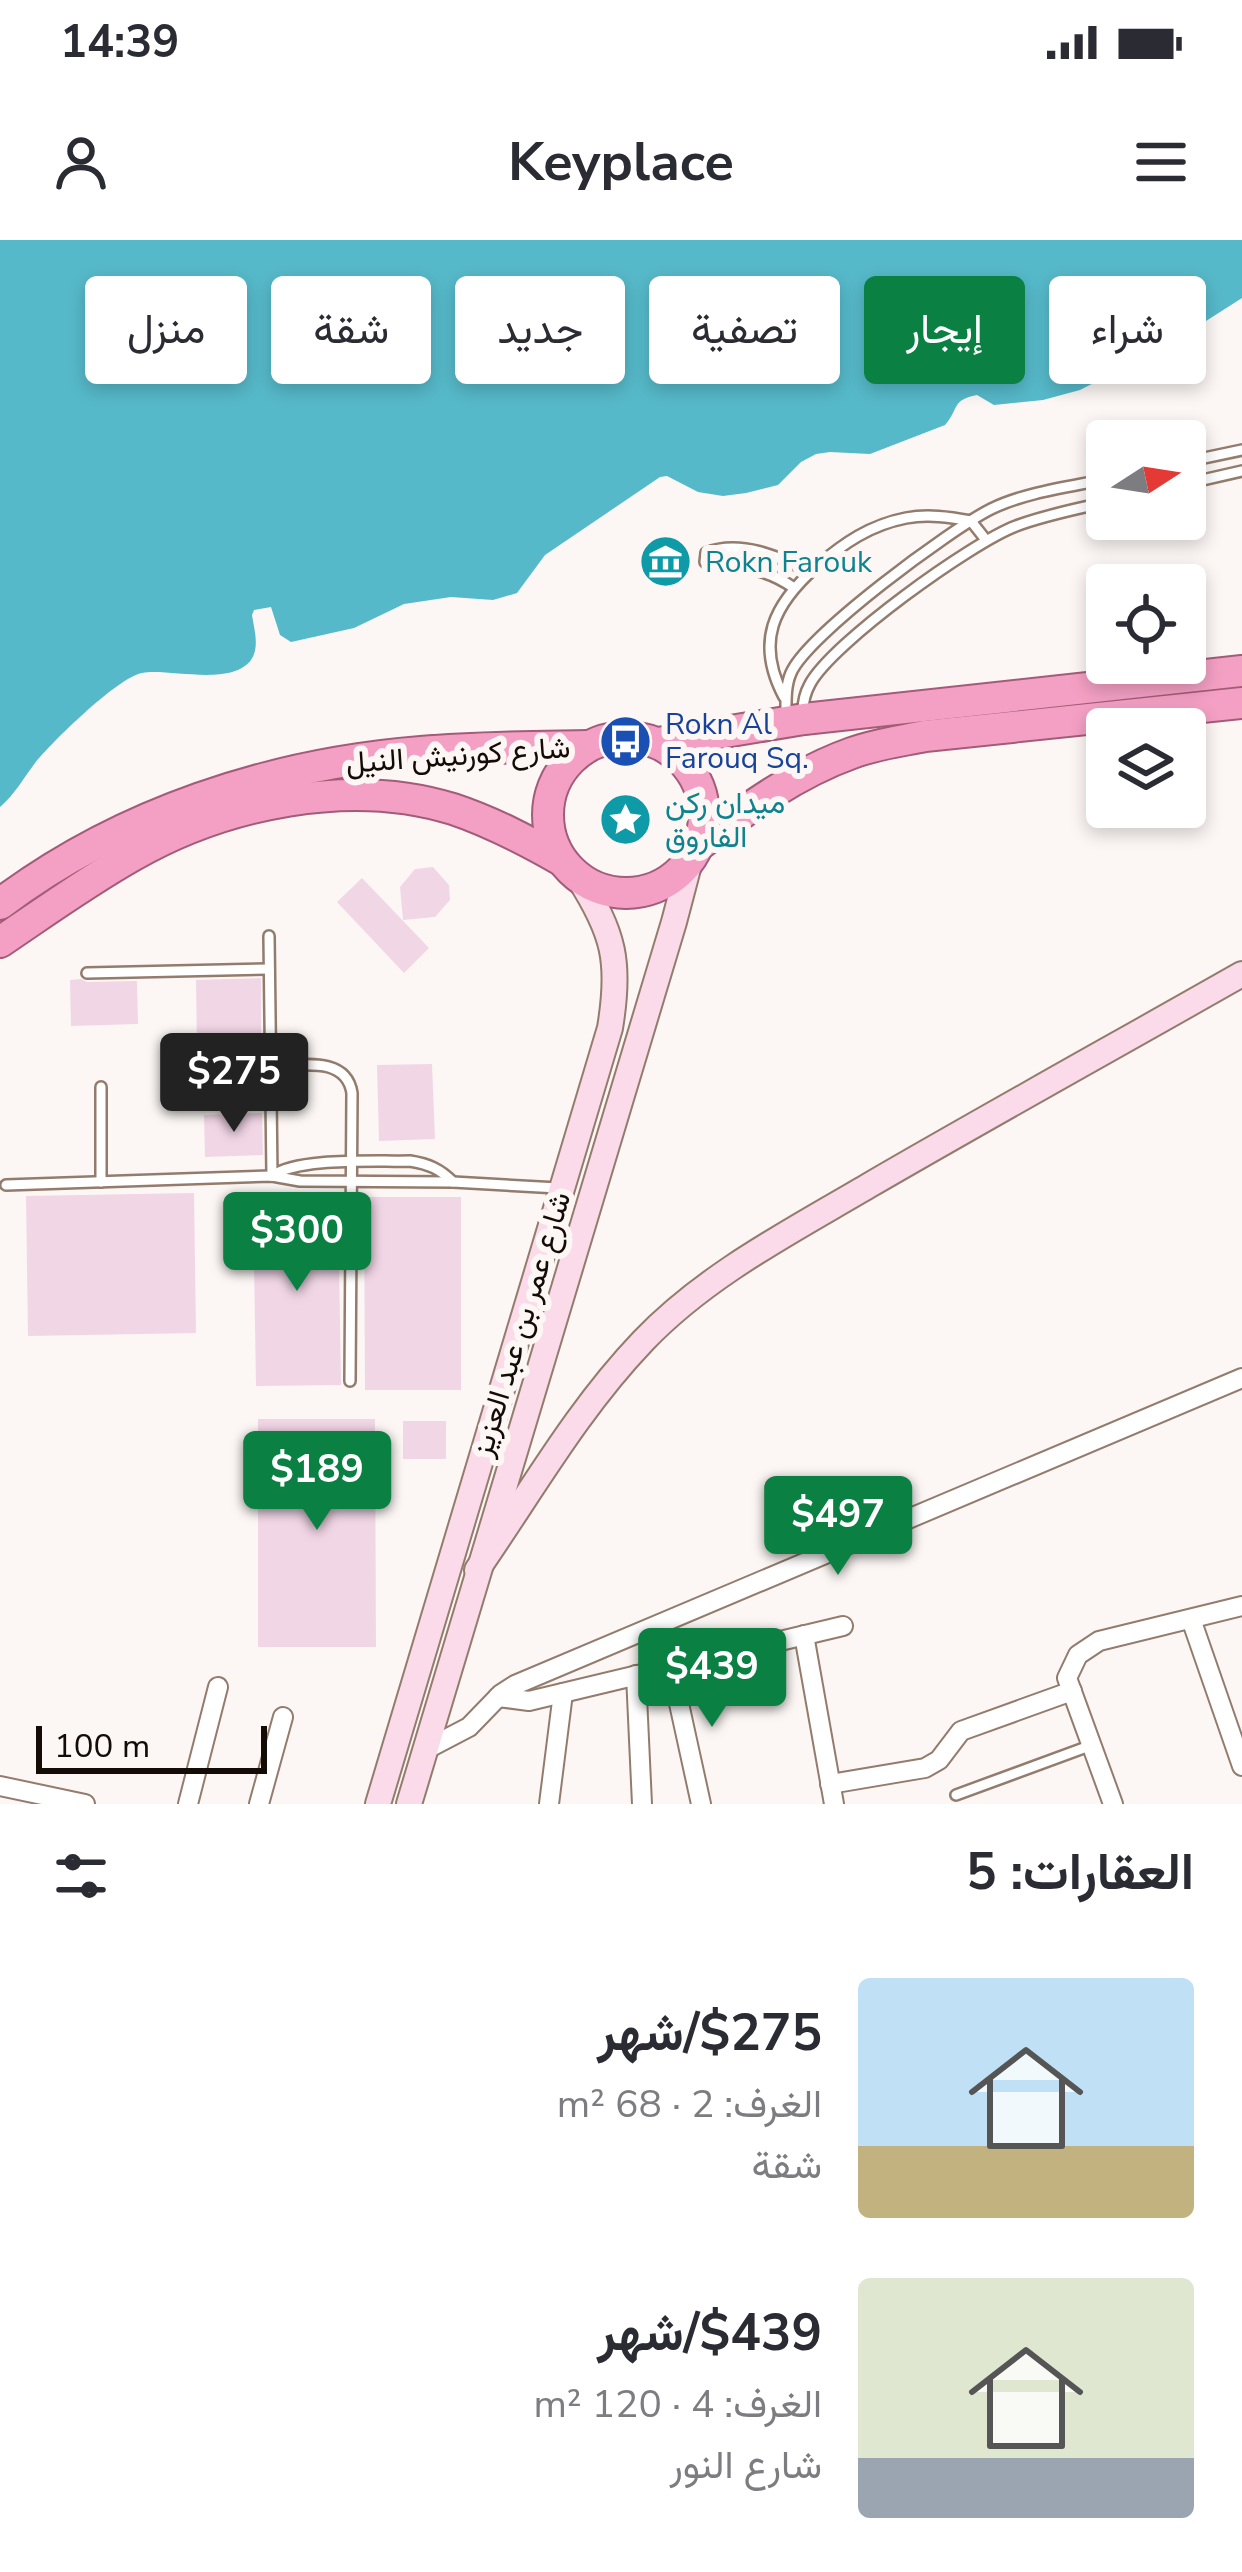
<!DOCTYPE html>
<html lang="ar">
<head>
<meta charset="utf-8">
<style>
  :root { --surface:#fff; --page:#f2f2f3; --text:#2b2b33; --muted:#7c7c81; --accent:#0b8043 }
  body { margin:0; font-family:"Nunito Sans",Vazirmatn,sans-serif; background:var(--page); color:var(--text); direction:rtl; height:100vh; display:flex; flex-direction:column; font-size:45px; white-space:nowrap }
  * { box-sizing:border-box; margin:0 }
  p { font-size:39px; color:var(--muted) }
  .icon { flex:none; width:66px; height:66px; fill:none; stroke:currentColor; stroke-width:2; stroke-linecap:round; stroke-linejoin:round }
  .map { position:relative; height:1564px; overflow:hidden; direction:ltr }
  .sheet { display:flex; flex-direction:column; background:var(--surface); flex:1 }
  .sheet>* { flex:none }
  .hud { position:absolute; left:36px; top:36px; width:1170px; height:108px; direction:rtl; display:flex; gap:24px }
  .needle { width:78px; rotate:78deg }
  .buttons { position:absolute; left:1086px; top:180px; display:grid; gap:24px }
  .buttons a { display:grid; place-items:center; width:120px; height:120px; border-radius:12px; background:var(--surface); box-shadow:0 6px 18px #0003; font-size:60px }
  .scale { position:absolute; left:36px; bottom:30px; width:231px; box-sizing:border-box; padding-left:12px; border:6px solid #130b06; border-top:0; font-size:33px; line-height:42px; white-space:nowrap; color:#130b06; -webkit-text-stroke:9px #fcf7f4; paint-order:stroke }
  .price { position:absolute; translate:-50% -102px; padding:0 27px; border-radius:12px; background:var(--accent); color:#fff; font-size:39px; line-height:78px; filter:drop-shadow(0 3px 6px #0008) }
  .price::after { content:''; position:absolute; left:50%; top:72px; width:36px; height:27px; margin-left:-18px; background:inherit; clip-path:polygon(0 0,100% 0,50% 100%) }
  .price.on { background:#222; color:#fff }
  ul { padding:0; list-style:none }
  li { display:flex; align-items:center; gap:36px; height:300px; padding:0 48px }
  li span { display:grid; place-items:center; flex:none; width:336px; height:240px; border-radius:12px; color:#555 }
  li>.icon { margin-inline-start:auto }
  span .icon { width:144px; height:144px; fill:#fffc; stroke-width:1 }
  li b { font-size:51px }
  h2 { display:flex; justify-content:space-between; align-items:center; height:144px; padding:0 48px; font-size:51px }
  .chip { padding:0 42px; border-radius:12px; background:var(--surface); box-shadow:0 6px 18px #0003; font-size:42px; line-height:108px }
  .chip.on { background:var(--accent); color:#fff }
  .status { display:flex; justify-content:space-between; align-items:center; height:84px; padding:0 60px; background:var(--surface); direction:ltr }
  .status svg { height:33px; fill:currentColor }
  header { display:flex; justify-content:space-between; align-items:center; height:156px; padding:0 48px; background:var(--surface); font-size:54px; font-weight:700 }
  .map>svg:first-child { display:block }
  .water { fill:#56b9c9 }
  .building { fill:#f1d6e6 }
  .lines { fill:none; stroke-linecap:round; stroke-linejoin:round }
  .service-casing { stroke:#937c6d; stroke-width:14 }
  .minor-casing { stroke:#937c6d; stroke-width:22 }
  .secondary-casing { stroke:#937c6d; stroke-width:28 }
  .trunk-casing { stroke:#a35c78; stroke-width:34 }
  .service { stroke:#fff; stroke-width:9 }
  .minor { stroke:#fff; stroke-width:18 }
  .secondary { stroke:#fbdbe9; stroke-width:24 }
  .trunk { stroke:#f4a0c4; stroke-width:30 }
  .labels { text-anchor:middle; stroke-width:12; stroke-linejoin:round; paint-order:stroke }
  .culture-label { font-size:30px; fill:#0d838f; stroke:#fcf7f4; text-anchor:start }
  .transit-label { font-size:30px; fill:#164399; stroke:#fcf7f4; text-anchor:start }
  .street-label { font-size:30px; fill:#130b06; stroke:#fcf7f4 }
</style>
</head>
<body>
<div class="status"><b>14:39</b><svg viewBox="0 0 49 12"><path d="M0 12V9h3v3zM5 12V6h3v6zM10 12V3h3v9zM15 12V0h3v12zM26 1h20v11H26zM47 4h2v5h-2z"/></svg></div>
<header><svg class="icon" aria-label="menu" viewBox="0 0 24 24"><path d="M4 6h16M4 12h16M4 18h16"/></svg>Keyplace<svg class="icon" aria-label="person" viewBox="0 0 24 24"><circle cx="12" cy="8" r="4"/><path d="M4 21q1-7 8-7t8 7"/></svg></header>
<div class="map">
<svg width="1242" height="1564" viewBox="0 0 1242 1564">
  <rect width="100%" height="100%" fill="#fcf7f4"/>
  <!-- water -->
  <path class="water" d="M 0,0 L 1242,0 L 1242,58 L 1170,104 L 1080,150 L 1043,160 L 994,165 L 977,155 C 951,160 960,168 945,185 L 870,214 L 830,212 L 816,214 L 801,222 L 778,245 L 746,253 L 723,256 L 698,252 L 667,236 L 660,237 L 545,315 L 517,353 L 493,360 L 451,357 L 404,364 L 354,388 L 291,402 L 280,395 L 271,367 L 254,370 L 252,375 C 254,389 260,407 251,420 C 231,447 168,428 142,433 C 118,437 51,503 35,523 C 23,539 15,554 0,567 Z"/>
  <!-- building -->
  <g class="building">
    <polygon points="433,627 449,645 450,660 435,677 403,680 400,647 415,629"/>
    <polygon points="362,638 429,708 404,733 337,662"/>
    <polygon points="261,738 261,809 197,809 196,740"/>
    <polygon points="81,739 87,742 137,741 138,784 71,786 70,740"/>
    <polygon points="432,824 435,899 379,901 377,825"/>
    <polygon points="262,873 263,915 205,917 204,875"/>
    <polygon points="194,953 196,1093 28,1096 26,956"/>
    <polygon points="364,957 461,957 461,1150 365,1150"/>
    <polygon points="338,961 341,1145 256,1146 253,963"/>
    <polygon points="258,1179 375,1179 376,1407 258,1407"/>
    <rect x="403" y="1181" width="43" height="38"/>
  </g>
  <g class="lines">
    <defs>
      <g id="service">
        <polyline points="1185,222 1242,210"/>
        <polyline points="1185,244 1242,231"/>
        <path d="M 794,348 C 767,329 743,326 710,327 L 705,322 L 706,313 C 740,299 779,317 811,332"/>
        <path d="M 784,457 C 755,402 773,365 817,326 C 844,303 870,285 906,278 C 928,274 949,277 971,281 L 986,300"/>
        <path d="M 803,471 C 803,462 805,453 810,444 C 832,403 971,303 1016,286 C 1045,275 1077,269 1107,262"/>
        <path d="M 786,479 C 786,464 785,446 791,433 C 807,395 951,289 991,269 C 1026,252 1069,247 1107,239"/>
        <polyline points="269,696 272,936"/>
        <polyline points="87,733 269,729"/>
        <path d="M 270,826 C 300,826 346,815 352,853 L 350,1141"/>
        <polyline points="101,847 101,942"/>
        <path d="M 272,936 C 298,917 376,922 410,921 C 429,924 440,929 453,942"/>
        <polyline points="6,945 272,936 300,941 453,942 558,948"/>
        <polyline points="956,1555 1092,1505"/>
      </g>
      <g id="minor">
        <polyline points="1191,1379 1242,1526"/>
        <polyline points="804,1395 834,1564"/>
        <polyline points="671,1427 701,1564"/>
        <polyline points="636,1435 642,1564"/>
        <polyline points="498,1457 529,1461 843,1386"/>
        <polyline points="425,1510 469,1487 501,1454 515,1445 1242,1138"/>
        <polyline points="830,1544 925,1528 939,1520 961,1491 1072,1451"/>
        <polyline points="0,1546 85,1564"/>
        <polyline points="188,1564 218,1447"/>
        <polyline points="259,1564 283,1477"/>
        <polyline points="549,1564 563,1453"/>
        <polyline points="1113,1564 1067,1438 1078,1415 1099,1401 1242,1366"/>
      </g>
      <g id="secondary">
        <path d="M 477,1330 C 531,1252 577,1170 643,1101 C 706,1035 790,992 868,946 C 992,874 1117,805 1242,734"/>
        <path d="M 378,1564 L 610,788 C 621,722 614,693 578,637"/>
        <polyline points="409,1564 674,682 690,621"/>
      </g>
      <g id="trunk">
        <circle cx="626" cy="575" r="78"/>
        <polyline points="658,503 804,479 1242,431"/>
        <path d="M 699,605 C 746,569 796,533 852,513 C 876,504 901,501 925,496 L 1242,463"/>
        <path d="M 0,664 C 121,573 271,524 421,512 C 477,507 533,507 588,506"/>
        <path d="M 0,702 C 43,673 86,642 132,616 C 224,563 350,537 453,569 C 492,582 526,600 561,620"/>
      </g>
    </defs>
    <!-- service casing -->
    <use href="#service" class="service-casing"/>
    <!-- minor casing -->
    <use href="#minor" class="minor-casing"/>
    <!-- secondary casing -->
    <use href="#secondary" class="secondary-casing"/>
    <!-- trunk casing -->
    <use href="#trunk" class="trunk-casing"/>
    <!-- service -->
    <use href="#service" class="service"/>
    <!-- minor -->
    <use href="#minor" class="minor"/>
    <!-- secondary -->
    <use href="#secondary" class="secondary"/>
    <!-- trunk -->
    <use href="#trunk" class="trunk"/>
  </g>
  <!-- icons -->
  <defs>
    <symbol id="museum-disc" viewBox="-11 -11 22 22"><circle r="9.5" fill="#0f9aa8" stroke="#fcf7f4"/><path d="M0-6L6-3V-2H-6V-3ZM-5-1h2V3h-2ZM-1-1h2V3h-2ZM3-1h2V3H3ZM-6 4H6V6H-6Z" fill="#fff"/></symbol>
    <symbol id="bus-disc" viewBox="-11 -11 22 22"><circle r="9.5" fill="#1a4fb4" stroke="#fcf7f4"/><path d="M-5-6H5V4H4V6H2V4H-2V6H-4V4H-5ZM-3.5-4V0h7V-4ZM-3.5 1.2v1.5H-2V1.2ZM2 1.2v1.5H3.5V1.2Z" fill="#fff"/></symbol>
    <symbol id="sight-disc" viewBox="-11 -11 22 22"><circle r="9.5" fill="#0f9aa8" stroke="#fcf7f4"/><path d="M0-6L1.8-2.2L6-1.7L2.9 1.2L3.7 5.4L0 3.3L-3.7 5.4L-2.9 1.2L-6-1.7L-1.8-2.2Z" fill="#fff"/></symbol>
  </defs>
  <g fill-rule="evenodd">
    <use href="#museum-disc" x="636" y="292" width="59" height="59"/>
    <use href="#bus-disc" x="596" y="472" width="59" height="59"/>
    <use href="#sight-disc" x="596" y="550" width="59" height="59"/>
  </g>
  <g class="labels">
    <!-- culture labels -->
    <g class="culture-label">
      <text x="705" y="332">Rokn Farouk</text>
      <text x="665" y="573">ميدان ركن<tspan x="665" dy="34">الفاروق</tspan></text>
    </g>
    <!-- transit labels -->
    <g class="transit-label">
      <text x="665" y="494">Rokn Al<tspan x="665" dy="34">Farouq Sq.</tspan></text>
    </g>
    <!-- street labels -->
    <g class="street-label">
      <text transform="translate(458 515) rotate(-4)" y="10">شارع كورنيش النيل</text>
      <text transform="translate(521 1084) rotate(-73)" y="10">شارع عمر بن عبد العزيز</text>
    </g>
  </g>
</svg>
<div class="buttons">
<a><svg class="needle" viewBox="-14 -14 28 28"><path d="M0-13l5 13h-10z" fill="#e53935"/><path d="M0 13l5-13h-10z" fill="#7c7c81"/></svg></a>
<a><svg class="icon" aria-label="locate" viewBox="0 0 24 24"><circle cx="12" cy="12" r="6"/><path d="M12 2v4M12 18v4M2 12h4M18 12h4"/></svg></a>
<a><svg class="icon" aria-label="layers" viewBox="0 0 24 24"><path d="M12 4l9 5-9 5-9-5zM3 14l9 5 9-5"/></svg></a>
</div>
<div class="scale">100 m</div>
<b class="price on" style="left:234px;top:895px">$275</b>
<b class="price" style="left:297px;top:1054px">$300</b>
<b class="price" style="left:317px;top:1293px">$189</b>
<b class="price" style="left:838px;top:1338px">$497</b>
<b class="price" style="left:712px;top:1490px">$439</b>
<div class="hud">
<a class="chip">شراء</a>
<a class="chip on">إيجار</a>
<a class="chip">تصفية</a>
<a class="chip">جديد</a>
<a class="chip">شقة</a>
<a class="chip">منزل</a>
</div>
</div>
<section class="sheet">
<h2>العقارات: 5<svg class="icon" aria-label="filters" viewBox="0 0 24 24"><path d="M4 7h16M4 17h16"/><circle cx="9" cy="7" r="2"/><circle cx="15" cy="17" r="2"/></svg></h2>
<ul>
<li><span style="background:linear-gradient(#bfe0f5 70%,#c2b280 0)"><svg class="icon" aria-label="home" viewBox="0 0 24 24"><path d="M3 11l9-7 9 7M6 9v11h12V9"/></svg></span><div><b>$275/شهر</b><p>الغرف: 2 · 68 m²</p><p>شقة</p></div></li>
<li><span style="background:linear-gradient(#dfe7d0 75%,#9aa5b1 0)"><svg class="icon" aria-label="home" viewBox="0 0 24 24"><path d="M3 11l9-7 9 7M6 9v11h12V9"/></svg></span><div><b>$439/شهر</b><p>الغرف: 4 · 120 m²</p><p>شارع النور</p></div></li>
</ul>
</section>
</body>
</html>
